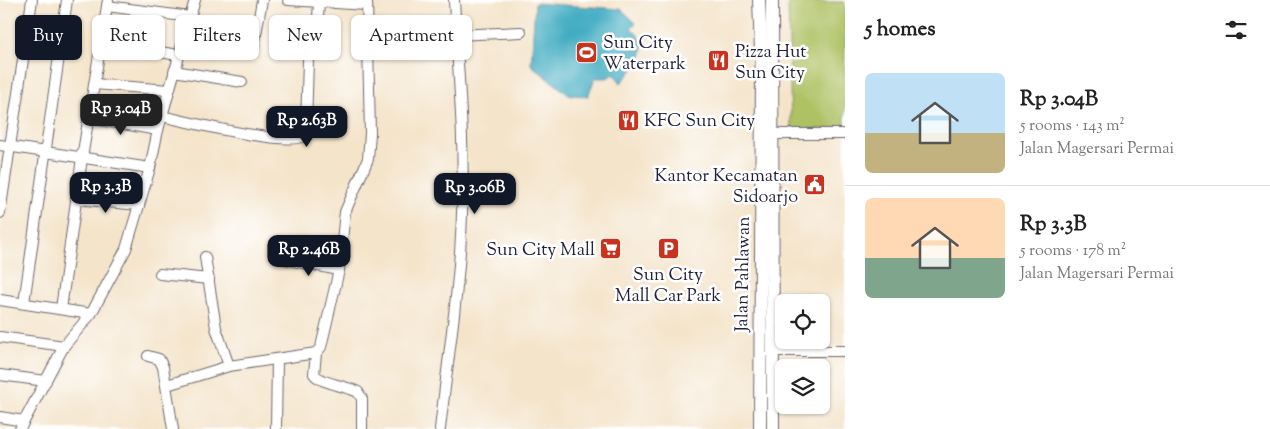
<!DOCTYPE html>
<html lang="en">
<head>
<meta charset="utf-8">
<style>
  :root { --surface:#fff; --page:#f2f2f2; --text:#222; --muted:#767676; --line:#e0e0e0; --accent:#111827 }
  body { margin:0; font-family:"Sorts Mill Goudy",serif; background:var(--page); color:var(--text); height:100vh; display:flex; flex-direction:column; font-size:19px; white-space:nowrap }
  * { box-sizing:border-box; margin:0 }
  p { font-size:16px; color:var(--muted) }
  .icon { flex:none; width:28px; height:28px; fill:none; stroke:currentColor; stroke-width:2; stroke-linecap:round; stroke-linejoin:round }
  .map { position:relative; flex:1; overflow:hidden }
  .panel { display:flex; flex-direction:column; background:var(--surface); width:425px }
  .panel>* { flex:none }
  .guide { position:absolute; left:15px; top:15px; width:475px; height:45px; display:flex; gap:10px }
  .tools { position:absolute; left:775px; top:294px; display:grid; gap:10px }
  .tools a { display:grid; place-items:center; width:55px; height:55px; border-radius:8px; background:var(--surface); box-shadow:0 1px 4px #0004; font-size:25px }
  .price { position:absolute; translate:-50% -42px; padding:0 11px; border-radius:10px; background:var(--accent); color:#fff; font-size:16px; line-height:32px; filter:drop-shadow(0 1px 2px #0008) }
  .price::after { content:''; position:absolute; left:50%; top:30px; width:15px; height:11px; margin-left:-8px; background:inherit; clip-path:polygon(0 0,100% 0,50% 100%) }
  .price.current { background:#222; color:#fff }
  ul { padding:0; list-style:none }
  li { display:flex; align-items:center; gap:15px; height:125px; padding:0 20px }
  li+li { border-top:1px solid var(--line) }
  li span { display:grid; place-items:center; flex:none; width:140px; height:100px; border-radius:8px; color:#555 }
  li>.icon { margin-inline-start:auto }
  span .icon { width:60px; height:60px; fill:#fffc; stroke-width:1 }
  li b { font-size:21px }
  h2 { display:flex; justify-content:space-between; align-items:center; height:60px; padding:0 20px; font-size:21px }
  .pill { padding:0 18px; border-radius:8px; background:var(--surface); box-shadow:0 1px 4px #0004; font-size:18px; line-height:45px }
  .pill.current { background:var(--accent); color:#fff }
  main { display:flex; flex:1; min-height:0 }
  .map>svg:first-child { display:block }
  .green { fill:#aec164; stroke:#687250 }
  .water { fill:#41abc1; stroke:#32667e }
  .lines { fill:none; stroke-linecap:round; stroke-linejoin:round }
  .minor-casing { stroke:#6c666d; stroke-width:12 }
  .major-casing { stroke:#6c666d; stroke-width:14 }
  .minor { stroke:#fff; stroke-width:10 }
  .major { stroke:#fff; stroke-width:12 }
  .labels { text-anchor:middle; stroke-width:5; stroke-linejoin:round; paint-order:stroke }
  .poi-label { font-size:18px; fill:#22223b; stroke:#fff; text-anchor:start }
  .street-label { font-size:18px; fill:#22223b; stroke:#fff }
</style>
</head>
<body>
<main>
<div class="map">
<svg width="845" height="429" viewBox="0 0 845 429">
  <rect width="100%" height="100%" fill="#fff"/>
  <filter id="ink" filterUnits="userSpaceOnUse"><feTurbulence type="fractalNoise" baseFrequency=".02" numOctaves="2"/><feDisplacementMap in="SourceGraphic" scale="10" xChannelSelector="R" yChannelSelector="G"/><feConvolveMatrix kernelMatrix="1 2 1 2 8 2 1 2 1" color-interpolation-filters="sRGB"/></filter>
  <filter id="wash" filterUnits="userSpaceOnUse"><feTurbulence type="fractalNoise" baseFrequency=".0096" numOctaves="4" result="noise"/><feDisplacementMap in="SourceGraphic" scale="20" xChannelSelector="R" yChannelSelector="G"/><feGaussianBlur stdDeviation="1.12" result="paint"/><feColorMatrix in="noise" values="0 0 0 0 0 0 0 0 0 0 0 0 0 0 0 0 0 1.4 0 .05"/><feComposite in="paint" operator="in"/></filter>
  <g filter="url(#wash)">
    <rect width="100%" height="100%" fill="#f4e4ca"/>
    <!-- green -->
    <polygon class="green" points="788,2 845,2 845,129 791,129"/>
    <!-- water -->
    <path class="water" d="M 535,3 L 621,9 L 636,23 L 631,28 C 655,48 637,65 621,83 L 614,74 L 607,78 L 595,78 L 588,96 L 569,95 L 531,65 Z"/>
  </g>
  <g filter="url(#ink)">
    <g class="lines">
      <defs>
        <g id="minor">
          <polyline points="288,0 367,5"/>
          <polyline points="107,6 190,17"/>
          <polyline points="456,35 521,32"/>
          <polyline points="101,42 178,55"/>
          <polyline points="254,46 262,0"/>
          <polyline points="174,71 242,82"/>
          <polyline points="94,84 169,90"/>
          <path d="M 162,116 C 188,122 281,145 302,137 L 306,126 L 308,60 L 317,31 L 319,3"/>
          <polyline points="88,118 158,130"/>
          <polyline points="773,134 845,134"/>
          <polyline points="0,145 150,168"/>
          <polyline points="76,199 139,205"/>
          <polyline points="0,213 32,0"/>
          <polyline points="205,257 216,328 229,366"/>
          <polyline points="284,259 339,270"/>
          <polyline points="160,274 209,279"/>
          <polyline points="0,300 91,314"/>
          <polyline points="24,303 67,0"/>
          <polyline points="61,309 82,158 108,0"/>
          <polyline points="0,337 64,346"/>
          <polyline points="773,351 845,351"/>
          <polyline points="148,356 159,359 163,367 173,429"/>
          <polyline points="0,375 46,381"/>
          <polyline points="167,385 229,366 316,353"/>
          <polyline points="0,417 24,421"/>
          <polyline points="20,429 64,346 91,314 126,249 150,168 158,130 195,0"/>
          <polyline points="276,429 277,359"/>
          <path d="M 362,429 L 362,399 L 358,392 C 347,386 320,383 314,374 L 316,353 L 321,347 L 339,270 L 345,212 L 368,159 L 370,133 L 367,0"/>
          <path d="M 440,429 C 448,357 460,285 462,213 C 465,142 458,71 454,0"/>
        </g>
        <g id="major">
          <polyline points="759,0 762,78 760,429"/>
          <polyline points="772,0 773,429"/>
        </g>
      </defs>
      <!-- minor casing -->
      <use href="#minor" class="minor-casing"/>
      <!-- major casing -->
      <use href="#major" class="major-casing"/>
      <!-- minor -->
      <use href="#minor" class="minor"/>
      <!-- major -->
      <use href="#major" class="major"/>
    </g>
  </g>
  <!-- icons -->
  <defs>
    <symbol id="stadium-square" viewBox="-11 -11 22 22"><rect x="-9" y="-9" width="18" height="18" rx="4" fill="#c8321e" stroke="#fff"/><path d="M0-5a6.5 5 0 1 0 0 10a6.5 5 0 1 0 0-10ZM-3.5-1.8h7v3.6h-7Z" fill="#fff"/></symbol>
    <symbol id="restaurant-square" viewBox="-11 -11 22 22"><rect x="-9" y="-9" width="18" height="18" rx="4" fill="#c8321e" stroke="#fff"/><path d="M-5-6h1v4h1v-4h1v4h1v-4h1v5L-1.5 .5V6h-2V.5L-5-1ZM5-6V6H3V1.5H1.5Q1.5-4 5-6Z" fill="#fff"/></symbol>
    <symbol id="civic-square" viewBox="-11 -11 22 22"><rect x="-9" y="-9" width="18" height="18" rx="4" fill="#c8321e" stroke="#fff"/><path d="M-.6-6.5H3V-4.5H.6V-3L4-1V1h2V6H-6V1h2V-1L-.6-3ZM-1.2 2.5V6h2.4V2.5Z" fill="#fff"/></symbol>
    <symbol id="supermarket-square" viewBox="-11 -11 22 22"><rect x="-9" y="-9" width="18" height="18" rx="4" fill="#c8321e" stroke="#fff"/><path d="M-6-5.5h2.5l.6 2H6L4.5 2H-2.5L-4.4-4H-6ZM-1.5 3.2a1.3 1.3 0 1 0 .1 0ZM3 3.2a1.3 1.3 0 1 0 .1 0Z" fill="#fff"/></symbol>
    <symbol id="parking-square" viewBox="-11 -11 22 22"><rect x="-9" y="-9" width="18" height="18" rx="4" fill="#c8321e" stroke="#fff"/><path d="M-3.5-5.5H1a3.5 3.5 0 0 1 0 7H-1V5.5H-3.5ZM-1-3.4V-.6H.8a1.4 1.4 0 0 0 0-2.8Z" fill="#fff"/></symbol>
  </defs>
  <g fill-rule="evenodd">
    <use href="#stadium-square" x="574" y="40" width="25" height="25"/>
    <use href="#restaurant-square" x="706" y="48" width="25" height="25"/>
    <use href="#restaurant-square" x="616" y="108" width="25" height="25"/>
    <use href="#civic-square" x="802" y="172" width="25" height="25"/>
    <use href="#supermarket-square" x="598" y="236" width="25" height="25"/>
    <use href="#parking-square" x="656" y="236" width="25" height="25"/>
  </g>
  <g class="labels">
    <!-- poi labels -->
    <g class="poi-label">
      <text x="603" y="48">Sun City<tspan x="603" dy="21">Waterpark</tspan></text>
      <text x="735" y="57">Pizza Hut<tspan x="735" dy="21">Sun City</tspan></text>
      <text x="644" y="126">KFC Sun City</text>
      <text x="798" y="181" text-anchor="end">Kantor Kecamatan<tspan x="798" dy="21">Sidoarjo</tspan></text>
      <text x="595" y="255" text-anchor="end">Sun City Mall</text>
      <text x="668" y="280" text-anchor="middle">Sun City<tspan x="668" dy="21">Mall Car Park</tspan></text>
    </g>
    <!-- street labels -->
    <g class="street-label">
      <text transform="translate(742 274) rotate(-89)" y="6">Jalan Pahlawan</text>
    </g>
  </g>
</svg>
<div class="tools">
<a><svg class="icon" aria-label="locate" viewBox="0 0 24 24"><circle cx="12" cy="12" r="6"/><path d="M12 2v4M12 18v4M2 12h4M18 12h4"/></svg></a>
<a><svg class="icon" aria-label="layers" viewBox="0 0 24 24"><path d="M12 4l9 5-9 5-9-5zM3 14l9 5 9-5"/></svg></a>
</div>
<b class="price current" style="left:121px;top:136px">Rp 3.04B</b>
<b class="price" style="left:307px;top:148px">Rp 2.63B</b>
<b class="price" style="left:106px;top:214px">Rp 3.3B</b>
<b class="price" style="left:475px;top:215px">Rp 3.06B</b>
<b class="price" style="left:309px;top:277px">Rp 2.46B</b>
<div class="guide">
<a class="pill current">Buy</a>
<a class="pill">Rent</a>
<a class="pill">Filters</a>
<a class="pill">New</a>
<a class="pill">Apartment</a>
</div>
</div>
<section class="panel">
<h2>5 homes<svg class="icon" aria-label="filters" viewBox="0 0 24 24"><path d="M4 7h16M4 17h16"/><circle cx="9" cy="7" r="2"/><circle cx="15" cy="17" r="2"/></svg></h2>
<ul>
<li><span style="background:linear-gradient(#bfe0f5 60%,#c2b280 0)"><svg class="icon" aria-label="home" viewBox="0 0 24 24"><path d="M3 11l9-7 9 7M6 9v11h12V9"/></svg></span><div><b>Rp 3.04B</b><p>5 rooms · 143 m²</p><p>Jalan Magersari Permai</p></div></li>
<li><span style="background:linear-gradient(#ffd9b3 60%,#7fa58c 0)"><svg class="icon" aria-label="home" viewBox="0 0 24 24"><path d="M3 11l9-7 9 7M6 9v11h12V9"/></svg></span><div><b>Rp 3.3B</b><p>5 rooms · 178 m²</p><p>Jalan Magersari Permai</p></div></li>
</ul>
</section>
</main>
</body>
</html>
